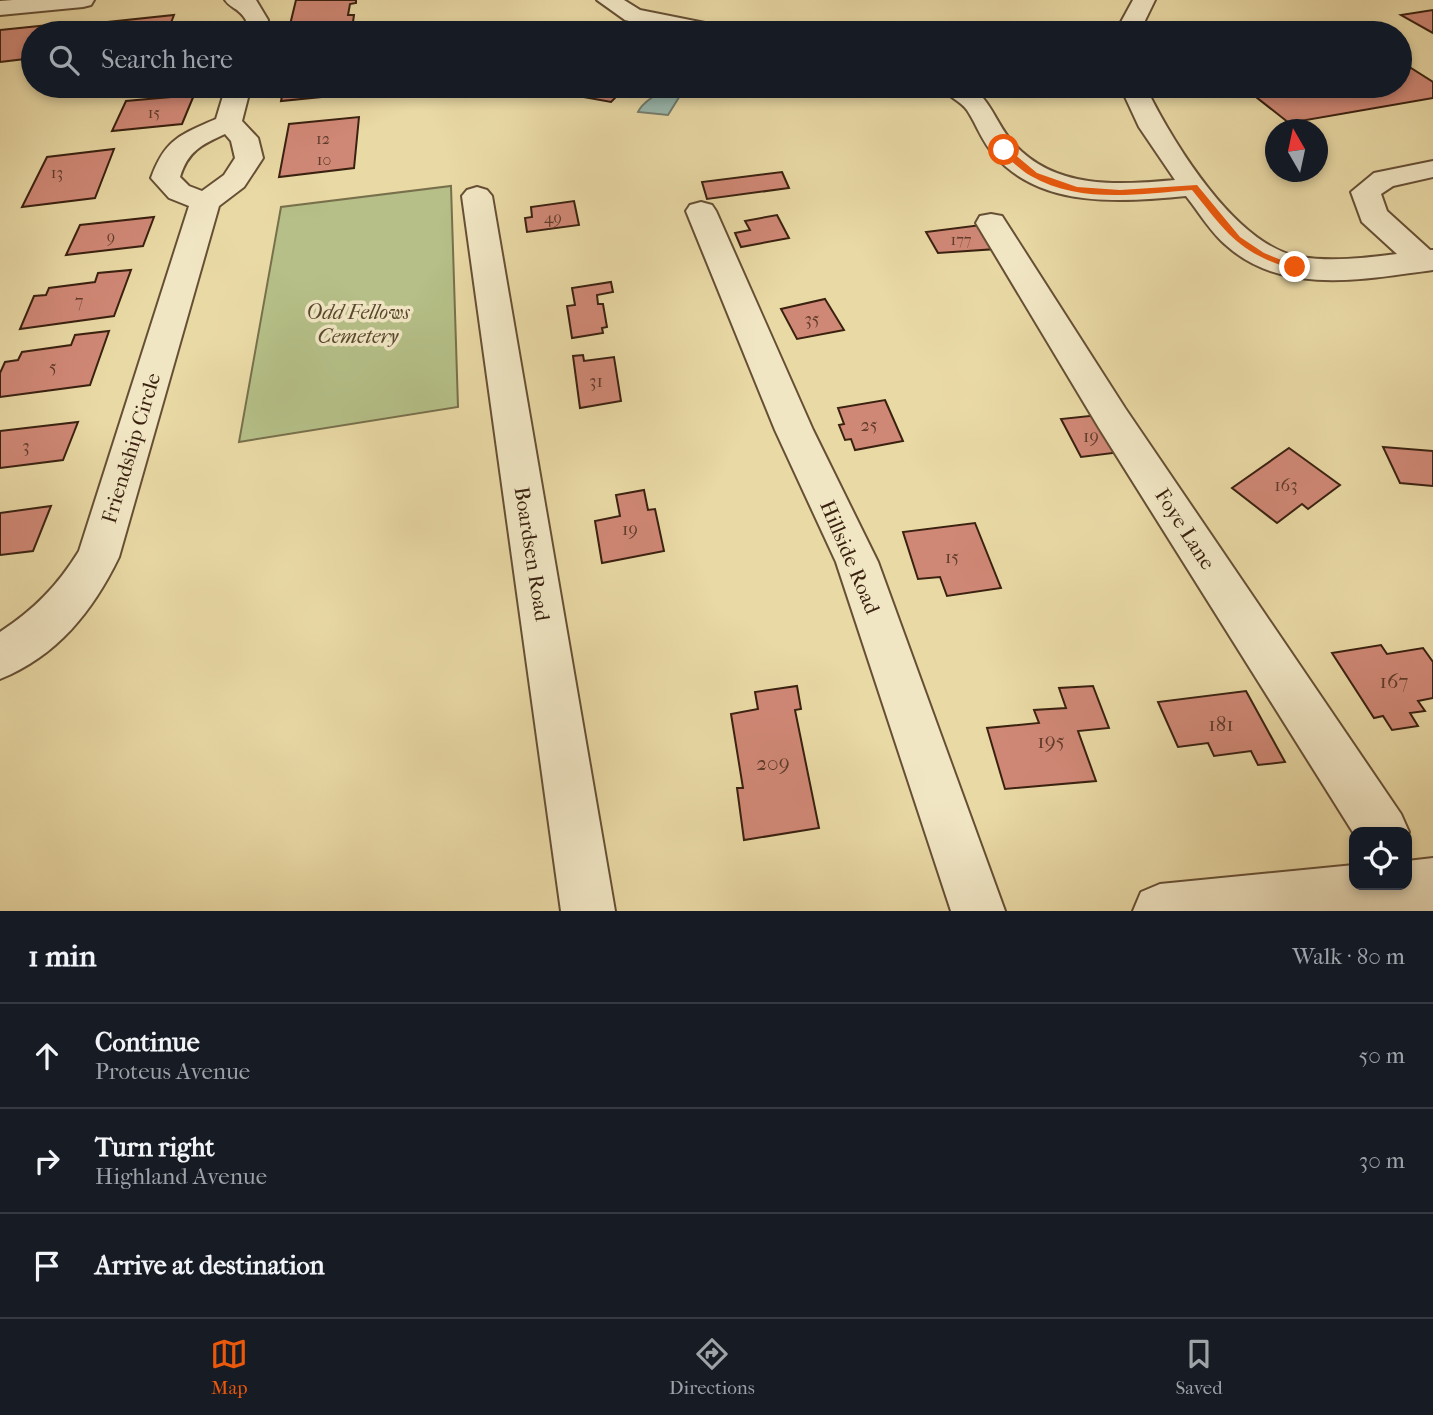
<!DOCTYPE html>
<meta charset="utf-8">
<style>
:root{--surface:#171b24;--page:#20242c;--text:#f1f3f6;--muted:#9ea1a6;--line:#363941;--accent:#ea580c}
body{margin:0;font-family:"IM FELL French Canon",serif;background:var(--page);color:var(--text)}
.controls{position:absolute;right:21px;bottom:21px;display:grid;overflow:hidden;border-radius:14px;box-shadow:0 4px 10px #0003}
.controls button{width:63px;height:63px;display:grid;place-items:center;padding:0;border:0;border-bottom:2px solid var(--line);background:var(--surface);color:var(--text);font:35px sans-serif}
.compass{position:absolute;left:1265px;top:119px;width:63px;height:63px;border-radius:50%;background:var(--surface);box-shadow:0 4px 10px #0003;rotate:351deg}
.stop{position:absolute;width:21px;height:21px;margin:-16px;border:5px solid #ea580c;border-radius:50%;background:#fff}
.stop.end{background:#ea580c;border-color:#fff;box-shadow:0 2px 7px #0008}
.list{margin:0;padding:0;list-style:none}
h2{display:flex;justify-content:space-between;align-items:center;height:91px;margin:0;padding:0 28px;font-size:30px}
h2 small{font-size:23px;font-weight:400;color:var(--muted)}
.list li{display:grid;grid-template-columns:46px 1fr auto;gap:21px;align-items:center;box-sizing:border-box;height:105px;padding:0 28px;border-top:2px solid var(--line)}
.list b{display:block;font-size:26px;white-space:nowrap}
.list p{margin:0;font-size:23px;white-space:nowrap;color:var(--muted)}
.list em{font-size:23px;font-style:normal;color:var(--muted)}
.icon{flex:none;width:38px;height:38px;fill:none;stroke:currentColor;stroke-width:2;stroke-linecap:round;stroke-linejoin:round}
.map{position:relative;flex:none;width:1433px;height:911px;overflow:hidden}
.search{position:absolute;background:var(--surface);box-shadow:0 4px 10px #0003;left:21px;right:21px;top:21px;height:77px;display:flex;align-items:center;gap:18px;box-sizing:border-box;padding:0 24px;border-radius:38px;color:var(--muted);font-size:26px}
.sheet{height:406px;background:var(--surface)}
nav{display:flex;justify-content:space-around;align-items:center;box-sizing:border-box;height:98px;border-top:2px solid var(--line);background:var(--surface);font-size:19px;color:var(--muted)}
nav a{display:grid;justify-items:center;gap:4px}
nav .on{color:var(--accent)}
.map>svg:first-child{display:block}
.green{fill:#b5bf87;stroke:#78704c;stroke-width:2}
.water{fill:#99b9af;stroke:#737c6f;stroke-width:2}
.building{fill:#d08876;stroke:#3a2110;stroke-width:2}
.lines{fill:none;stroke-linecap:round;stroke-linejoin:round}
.minor-casing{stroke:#664f35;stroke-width:4}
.minor{fill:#f1e6c4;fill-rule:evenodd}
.route{fill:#ea580c}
.labels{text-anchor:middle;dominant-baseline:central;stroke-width:7;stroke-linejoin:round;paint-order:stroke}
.far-number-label{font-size:16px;fill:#603b2a}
.number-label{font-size:18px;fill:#603b2a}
.park-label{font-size:21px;font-style:italic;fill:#59482e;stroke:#f1e6c4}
.street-label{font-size:21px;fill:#3a2110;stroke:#f1e6c4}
.near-number-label{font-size:21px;fill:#603b2a}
</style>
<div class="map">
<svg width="1433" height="911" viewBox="0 0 1433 911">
<rect width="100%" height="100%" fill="#e9d9a5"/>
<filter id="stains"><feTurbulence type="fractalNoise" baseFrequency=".00286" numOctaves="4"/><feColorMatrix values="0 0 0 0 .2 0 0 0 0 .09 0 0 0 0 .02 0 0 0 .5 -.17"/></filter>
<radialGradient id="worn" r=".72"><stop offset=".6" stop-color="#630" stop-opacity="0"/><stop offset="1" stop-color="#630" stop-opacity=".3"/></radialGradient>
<path class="green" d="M 451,186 L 458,407 L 239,442 L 281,207 Z"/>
<path class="water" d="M 664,86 L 686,86 L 668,115 L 638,112 C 643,100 657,97 664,86 Z"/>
<g class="building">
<path d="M 296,0 L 356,0 L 356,3 L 350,4 L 348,15 L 354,15 L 352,29 L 288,33 Z"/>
<path d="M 1433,10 L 1433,33 L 1401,15 Z"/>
<path d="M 174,15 L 167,33 L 93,33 L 98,23 Z"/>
<path d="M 59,24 L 54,33 L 33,33 L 33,58 L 0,62 L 0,30 Z"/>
<path d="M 1400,61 L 1433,82 L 1433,98 L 1289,123 L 1242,86 L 1400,86 Z"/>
<path d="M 284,86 L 352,86 L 351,94 L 281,101 Z"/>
<path d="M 550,86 L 627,86 L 611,102 L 562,93 L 564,91 L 549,87 Z"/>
<path d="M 194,95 L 182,124 L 112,131 L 126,101 Z"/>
<path d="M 359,117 L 354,168 L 279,177 L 289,124 Z"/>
<path d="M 114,149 L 95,198 L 22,207 L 47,157 Z"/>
<path d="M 782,172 L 789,188 L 707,199 L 702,182 Z"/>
<path d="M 574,201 L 579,225 L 527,232 L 525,218 L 532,217 L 531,207 Z"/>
<path d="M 777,215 L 789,238 L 741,247 L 735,233 L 750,230 L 745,221 Z"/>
<path d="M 154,217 L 143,246 L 66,255 L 80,225 Z"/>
<path d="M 981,225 L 996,249 L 938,253 L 926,232 Z"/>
<path d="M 131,270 L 114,316 L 20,329 L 34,296 L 46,295 L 49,288 L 95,282 L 98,273 Z"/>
<path d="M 611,282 L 613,292 L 597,295 L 598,304 L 603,304 L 607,327 L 602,328 L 603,333 L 572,338 L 567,306 L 575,305 L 572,288 Z"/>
<path d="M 825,299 L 844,330 L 797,339 L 781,309 Z"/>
<path d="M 109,331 L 90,385 L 0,397 L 0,373 L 5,362 L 18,360 L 22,352 L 71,345 L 75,335 Z"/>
<path d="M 583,355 L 584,361 L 614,357 L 621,401 L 580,408 L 573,356 Z"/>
<path d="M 885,400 L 903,441 L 855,450 L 851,439 L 845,440 L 839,425 L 844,424 L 838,408 Z"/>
<path d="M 1099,415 L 1121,452 L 1081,457 L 1061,419 Z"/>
<path d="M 78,422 L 63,460 L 0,468 L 0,431 Z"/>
<path d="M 1383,447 L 1433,451 L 1433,486 L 1400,483 Z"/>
<path d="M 1289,448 L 1340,485 L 1308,509 L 1302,504 L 1277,523 L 1232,488 Z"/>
<path d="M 644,490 L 648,510 L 655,509 L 664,551 L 602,563 L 595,521 L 620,516 L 616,495 Z"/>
<path d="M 51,506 L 33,551 L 0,555 L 0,513 Z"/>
<path d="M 975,523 L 1001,588 L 947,596 L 940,577 L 918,579 L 903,532 Z"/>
<path d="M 1381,645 L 1387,654 L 1423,648 L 1433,662 L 1433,698 L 1418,701 L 1425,711 L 1410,713 L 1418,726 L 1392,730 L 1383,716 L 1374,718 L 1332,653 Z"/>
<path d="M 797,686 L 801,709 L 795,710 L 819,828 L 744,840 L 737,788 L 743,788 L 731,714 L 758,709 L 755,692 Z"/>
<path d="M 1093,686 L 1109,728 L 1078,731 L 1096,781 L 1005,789 L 987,728 L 1039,723 L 1034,710 L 1066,708 L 1059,688 Z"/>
<path d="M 1246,691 L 1285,762 L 1258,765 L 1251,751 L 1214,756 L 1208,743 L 1178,747 L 1158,702 Z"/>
</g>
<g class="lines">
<g class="minor-casing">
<g id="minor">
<path d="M 13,0 L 94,0 L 91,5 L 83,7 L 0,15 L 0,1 Z"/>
<path d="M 225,0 L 256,0 L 268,20 L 266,33 L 242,33 L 246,20 C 238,7 231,9 225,0 Z"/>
<path d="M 597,0 L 624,0 L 640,10 L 730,28 L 734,33 L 689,33 L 633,22 L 625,20 Z"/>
<path d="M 1133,0 L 1155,0 L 1139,33 L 1115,33 Z"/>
<path d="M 226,86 L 251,86 L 242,121 L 258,138 L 263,158 L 244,187 L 219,206 L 119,557 C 93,611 57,656 0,679 L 0,632 C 34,610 58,585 79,551 L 189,206 L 169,198 L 151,178 C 165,139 180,135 216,119 ZM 225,134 L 231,141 L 235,158 L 224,175 L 202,191 L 189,186 L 180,177 C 188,151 201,145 225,134 Z"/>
<path d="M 940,86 L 972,87 C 992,103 997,125 1013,143 C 1055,190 1118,185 1175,180 L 1139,127 L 1120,86 L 1145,86 C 1172,141 1235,246 1300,257 C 1333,262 1364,258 1397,254 L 1362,222 L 1351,192 L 1374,173 L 1433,161 L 1433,177 L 1393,186 L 1381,194 L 1387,211 L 1430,250 L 1433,250 L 1433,270 C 1366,279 1283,296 1227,246 C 1211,233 1199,212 1186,196 C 1122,202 1042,209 995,156 C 982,142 977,125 967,110 C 960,100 946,96 940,86 Z"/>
<path d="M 477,187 L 487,190 L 492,196 L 615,911 L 561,911 L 462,196 L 467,190 Z"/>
<path d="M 701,202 L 712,205 L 716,211 L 813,430 L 878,562 L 1005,911 L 951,911 L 836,562 L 775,430 L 686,211 L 690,205 Z"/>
<path d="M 991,214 L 1002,216 L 1125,408 L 1401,814 L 1409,832 L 1407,837 L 1407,832 L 1354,834 L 1099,428 L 976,223 L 980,216 Z"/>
<path d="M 1433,858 L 1433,911 L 1133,911 L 1141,892 L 1160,884 L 1354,865 L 1354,885 L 1407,885 L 1407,861 Z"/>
</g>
</g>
<use href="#minor" class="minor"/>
</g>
<path class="route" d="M 1001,148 L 1007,148 L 1037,173 L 1077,187 L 1120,190 L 1197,185 L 1240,237 L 1264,253 L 1299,267 L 1295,270 C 1237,252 1228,234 1192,190 C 1139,194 1079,204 1031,176 C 1020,170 1010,159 1001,152 Z"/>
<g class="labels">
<g class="far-number-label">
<text x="154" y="112">15</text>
<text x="323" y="138">12</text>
<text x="324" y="159">10</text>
<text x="57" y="172">13</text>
<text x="553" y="217">49</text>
<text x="111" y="236">9</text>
<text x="961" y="239">177</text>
</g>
<g class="number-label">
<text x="79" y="301">7</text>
<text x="812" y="319">35</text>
<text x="53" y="367">5</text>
<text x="596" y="381">31</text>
<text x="869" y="425">25</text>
<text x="1091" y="436">19</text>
<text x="26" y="446">3</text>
<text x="1286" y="485">163</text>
<text x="630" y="529">19</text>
<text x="952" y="557">15</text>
</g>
<g class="park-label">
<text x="358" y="312">Odd Fellows<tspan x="358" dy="24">Cemetery</tspan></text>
</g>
<g class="street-label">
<text transform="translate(131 448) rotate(-73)">Friendship Circle</text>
<text transform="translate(1185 529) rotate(57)">Foye Lane</text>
<text transform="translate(532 554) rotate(81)">Boardsen Road</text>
<text transform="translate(850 557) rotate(67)">Hillside Road</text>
</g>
<g class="near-number-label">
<text x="1394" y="681">167</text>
<text x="1221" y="724">181</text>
<text x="1051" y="741">195</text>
<text x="773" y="763">209</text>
</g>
</g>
<rect width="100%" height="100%" filter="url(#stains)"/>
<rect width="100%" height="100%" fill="url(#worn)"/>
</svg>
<div class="controls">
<button><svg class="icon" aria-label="locate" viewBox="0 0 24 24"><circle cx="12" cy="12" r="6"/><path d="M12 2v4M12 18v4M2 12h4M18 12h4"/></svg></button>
</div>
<svg class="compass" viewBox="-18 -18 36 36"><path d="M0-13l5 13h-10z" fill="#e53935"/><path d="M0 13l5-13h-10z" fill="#9ea1a6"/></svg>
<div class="stop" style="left:1004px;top:150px"></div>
<div class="stop end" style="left:1295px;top:267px"></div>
<div class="search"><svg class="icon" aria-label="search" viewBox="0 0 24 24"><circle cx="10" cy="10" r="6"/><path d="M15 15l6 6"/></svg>Search here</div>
</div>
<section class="sheet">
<h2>1 min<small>Walk · 80 m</small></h2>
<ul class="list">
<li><svg class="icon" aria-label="ahead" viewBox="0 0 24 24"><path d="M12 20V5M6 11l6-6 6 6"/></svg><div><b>Continue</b><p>Proteus Avenue</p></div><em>50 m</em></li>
<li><svg class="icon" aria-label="right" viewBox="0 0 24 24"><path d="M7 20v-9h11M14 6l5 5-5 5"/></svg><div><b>Turn right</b><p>Highland Avenue</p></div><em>30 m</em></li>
<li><svg class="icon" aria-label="arrive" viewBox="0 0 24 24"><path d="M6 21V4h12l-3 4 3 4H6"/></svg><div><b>Arrive at destination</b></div></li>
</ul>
</section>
<nav>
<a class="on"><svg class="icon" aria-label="map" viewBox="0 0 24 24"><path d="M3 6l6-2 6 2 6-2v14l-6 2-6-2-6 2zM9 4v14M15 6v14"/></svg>Map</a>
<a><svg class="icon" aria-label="directions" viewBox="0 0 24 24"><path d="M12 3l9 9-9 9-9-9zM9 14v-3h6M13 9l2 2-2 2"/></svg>Directions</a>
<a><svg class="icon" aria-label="saved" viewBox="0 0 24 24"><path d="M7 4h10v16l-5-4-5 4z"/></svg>Saved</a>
</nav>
